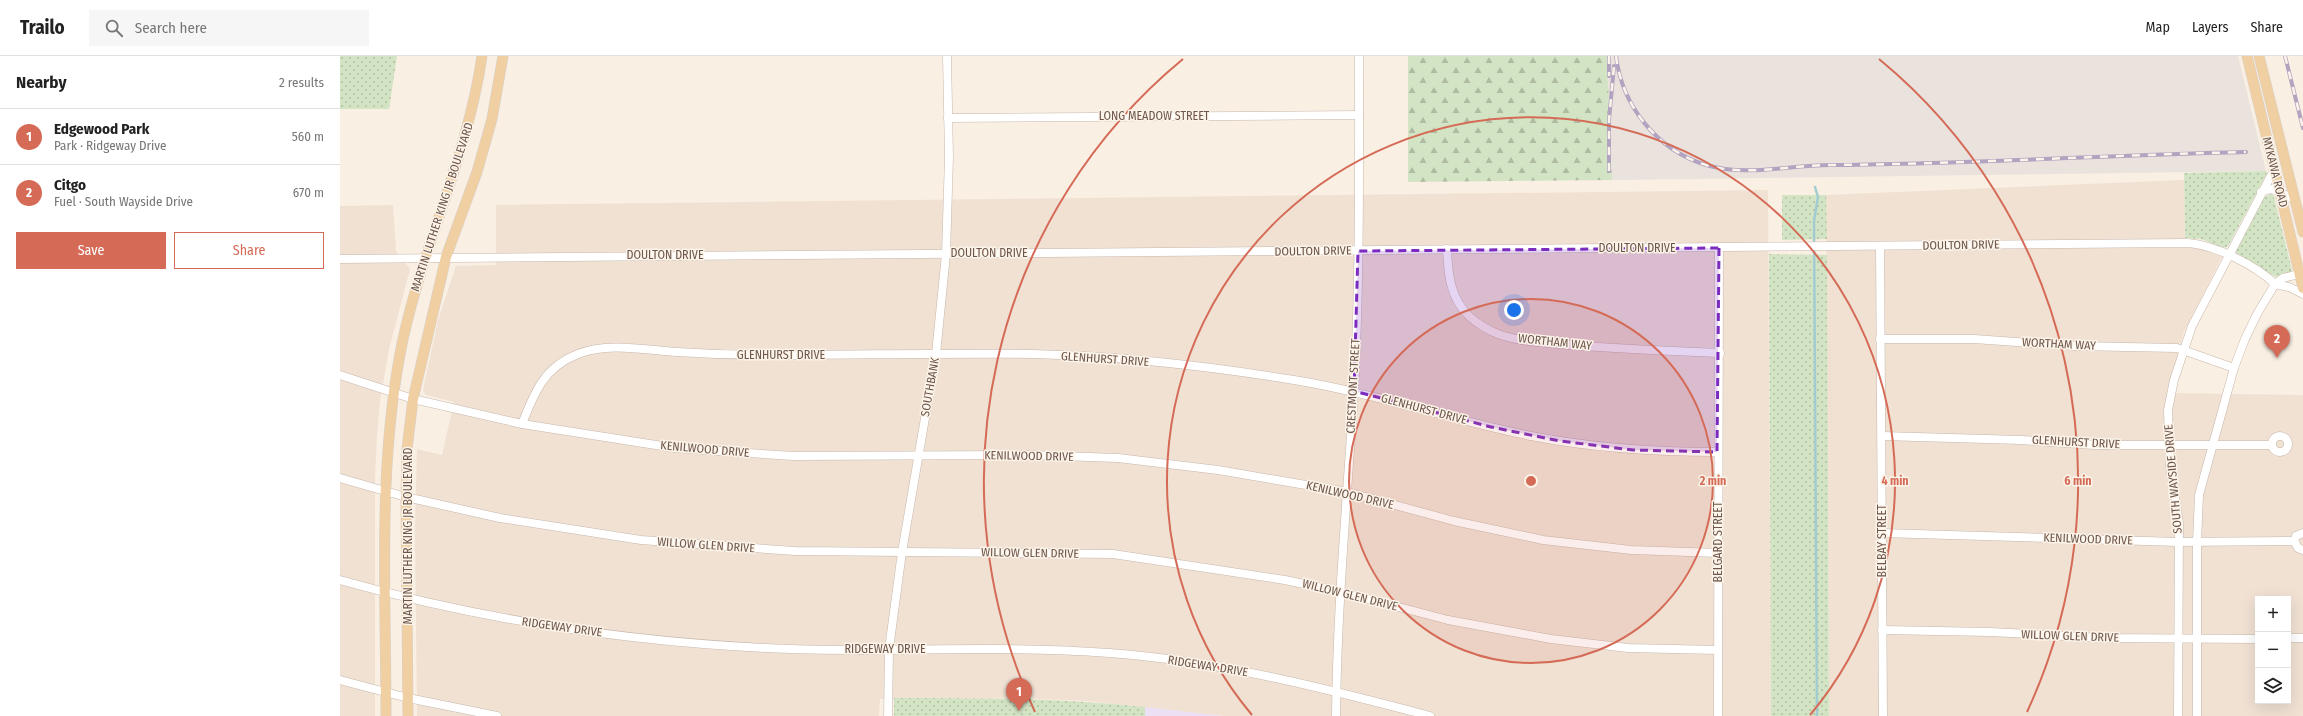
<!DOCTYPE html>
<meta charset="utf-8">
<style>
:root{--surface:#fff;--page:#f6f6f6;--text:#222;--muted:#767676;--line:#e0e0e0;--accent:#d56b57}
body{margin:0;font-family:"Fira Sans Condensed",sans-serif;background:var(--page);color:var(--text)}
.controls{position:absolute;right:12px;bottom:12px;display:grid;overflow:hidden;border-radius:0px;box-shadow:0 4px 16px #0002}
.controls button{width:36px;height:36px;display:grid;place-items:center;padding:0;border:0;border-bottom:1px solid var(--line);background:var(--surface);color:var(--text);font:20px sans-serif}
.you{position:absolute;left:1174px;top:254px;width:14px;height:14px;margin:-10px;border:3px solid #fff;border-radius:50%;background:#1a73e8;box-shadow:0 0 0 6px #1a73e833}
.badge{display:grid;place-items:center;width:26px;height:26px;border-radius:50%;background:var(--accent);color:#fff;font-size:13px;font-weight:700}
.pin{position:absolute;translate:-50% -33px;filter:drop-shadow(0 1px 2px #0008)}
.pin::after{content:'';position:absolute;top:21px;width:14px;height:12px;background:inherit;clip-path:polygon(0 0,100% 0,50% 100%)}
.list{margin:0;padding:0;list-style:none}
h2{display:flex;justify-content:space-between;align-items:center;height:52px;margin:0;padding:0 16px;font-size:17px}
h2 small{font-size:13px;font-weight:400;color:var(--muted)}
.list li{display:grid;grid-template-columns:26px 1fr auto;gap:12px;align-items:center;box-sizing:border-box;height:56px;padding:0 16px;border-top:1px solid var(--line)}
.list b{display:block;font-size:15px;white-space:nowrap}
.list p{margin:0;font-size:13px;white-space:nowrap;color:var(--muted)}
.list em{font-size:13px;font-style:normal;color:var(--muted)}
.actions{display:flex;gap:8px;padding:12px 16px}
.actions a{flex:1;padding:9px 0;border:1px solid var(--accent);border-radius:0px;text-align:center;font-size:14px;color:var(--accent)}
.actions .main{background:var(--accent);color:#fff}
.icon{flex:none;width:22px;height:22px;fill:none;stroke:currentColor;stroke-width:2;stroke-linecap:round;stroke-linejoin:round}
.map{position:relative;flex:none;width:1963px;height:660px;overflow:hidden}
header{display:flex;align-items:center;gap:24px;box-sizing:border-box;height:56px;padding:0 20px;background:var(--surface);border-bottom:1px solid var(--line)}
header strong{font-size:19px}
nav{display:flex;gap:22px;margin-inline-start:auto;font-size:14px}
.search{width:280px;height:36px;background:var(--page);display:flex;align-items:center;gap:10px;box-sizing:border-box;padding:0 14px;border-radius:0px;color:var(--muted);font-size:15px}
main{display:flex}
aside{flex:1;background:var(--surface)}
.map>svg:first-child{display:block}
.residential{fill:#f0e1d3;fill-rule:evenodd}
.industrial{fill:#e9e2dd}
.education{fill:#ece0f5}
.grass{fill:url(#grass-dots)}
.forest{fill:url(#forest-firs)}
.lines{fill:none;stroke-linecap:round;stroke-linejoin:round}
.stream{stroke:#a2ccd0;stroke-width:2.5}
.minor-casing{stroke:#c8b7ab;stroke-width:9}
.major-casing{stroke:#d6d0cd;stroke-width:11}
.minor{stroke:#fff;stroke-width:8}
.major{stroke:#f0cfa3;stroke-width:10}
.rail-casing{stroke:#b2a4c0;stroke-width:4}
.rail{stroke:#fcf4e9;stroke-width:2.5;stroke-dasharray:8;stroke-linecap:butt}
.marked{fill:#7b2cbf;fill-opacity:0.2;stroke:#7b2cbf;stroke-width:3;stroke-dasharray:8 5;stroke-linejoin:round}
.ring{fill:none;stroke:#d56b57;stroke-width:2}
.labels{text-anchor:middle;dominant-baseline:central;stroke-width:3;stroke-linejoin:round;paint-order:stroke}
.street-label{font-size:12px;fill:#6e564c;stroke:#fcf4e9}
.centre{fill:#d56b57;stroke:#fcf4e9;stroke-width:2}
.ring-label{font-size:12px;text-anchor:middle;font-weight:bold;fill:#d56b57;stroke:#fcf4e9;stroke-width:3;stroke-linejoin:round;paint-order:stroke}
</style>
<header>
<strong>Trailo</strong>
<div class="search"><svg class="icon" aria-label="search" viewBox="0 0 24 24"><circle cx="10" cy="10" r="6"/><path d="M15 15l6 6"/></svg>Search here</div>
<nav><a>Map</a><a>Layers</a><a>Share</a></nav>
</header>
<main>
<aside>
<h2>Nearby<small>2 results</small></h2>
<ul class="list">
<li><span class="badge">1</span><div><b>Edgewood Park</b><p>Park · Ridgeway Drive</p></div><em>560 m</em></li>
<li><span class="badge">2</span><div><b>Citgo</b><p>Fuel · South Wayside Drive</p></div><em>670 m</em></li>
</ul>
<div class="actions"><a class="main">Save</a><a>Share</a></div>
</aside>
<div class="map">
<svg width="1963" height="660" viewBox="0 0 1963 660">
<defs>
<pattern id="grass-dots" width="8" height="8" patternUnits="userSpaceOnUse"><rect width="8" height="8" fill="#d3e4c4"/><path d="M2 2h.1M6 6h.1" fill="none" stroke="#afbca1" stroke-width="1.8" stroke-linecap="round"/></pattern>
<pattern id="forest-firs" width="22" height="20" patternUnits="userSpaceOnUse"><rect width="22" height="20" fill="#d3e4c4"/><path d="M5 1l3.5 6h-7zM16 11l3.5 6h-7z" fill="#afbca1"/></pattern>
</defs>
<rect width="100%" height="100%" fill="#f9efe3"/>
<g class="residential">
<path d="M 1844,124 L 1845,191 L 1861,193 L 1882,201 L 1844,276 L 1827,337 L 1963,339 L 1963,660 L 1489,660 L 1486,139 ZM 1918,543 L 1948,543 L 1948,645 L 1918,645 Z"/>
<path d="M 1428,134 L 1431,660 L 883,660 L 747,645 L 676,642 L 540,643 L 539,660 L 77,660 L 75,472 L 77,393 L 102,399 L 114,346 L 86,339 L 83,334 L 98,264 L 116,210 L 156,209 L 156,149 Z"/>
<path d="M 53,149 L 56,195 L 70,213 L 49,293 L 40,345 L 37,379 L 35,422 L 35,660 L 0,660 L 0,150 Z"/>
</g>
<path class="industrial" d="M 1267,0 L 1898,0 L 1926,115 L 1272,124 Z"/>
<path class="education" d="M 805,651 L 883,660 L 805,660 Z"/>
<g class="grass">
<path d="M 0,0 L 57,0 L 49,53 L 0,53 Z"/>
<path d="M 1926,115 L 1927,117 L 1888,190 L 1884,192 L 1861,183 L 1845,182 L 1844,117 Z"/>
<path d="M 1933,137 L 1952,214 L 1950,217 L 1936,221 L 1898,200 L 1896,196 L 1923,142 Z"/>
<path d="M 1442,139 L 1486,139 L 1487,183 L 1442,184 Z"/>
<path d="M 1429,198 L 1487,199 L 1489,660 L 1431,660 Z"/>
<path d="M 554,642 C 638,642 721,642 805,651 L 805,660 L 554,660 Z"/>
</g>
<path class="forest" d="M 1068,0 L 1267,0 L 1272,124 L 1068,126 Z"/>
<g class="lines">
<path class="stream" d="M 1475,131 L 1478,141 L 1474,165 L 1477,660"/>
<g class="minor-casing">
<g id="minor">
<path d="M 608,62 L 1019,59"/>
<path d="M 1921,136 L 1932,133 L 1954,143"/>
<path d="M 1540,190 L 1543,660"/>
<path d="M 1107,193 C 1108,218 1110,243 1130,261 C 1138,268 1148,274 1158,278 C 1180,286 1207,287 1231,289 C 1280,293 1330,295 1380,297"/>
<path d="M 0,203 L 1848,187 C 1875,189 1915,209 1935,228"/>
<path d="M 1935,228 L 1949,231 L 1963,238"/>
<path d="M 1540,283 L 1634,283 L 1735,290 L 1837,292 L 1894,312"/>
<path d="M 0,319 L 73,343 L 182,368 L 335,392 L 453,400 L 690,399 L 778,402 L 878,414 L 1007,436 L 1114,465 L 1203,484 L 1291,494 L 1378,497"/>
<path d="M 182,368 C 194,337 204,311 238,298 C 268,286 305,294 337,296 C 366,298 395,299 424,299 C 514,299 603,297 693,298 C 780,300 868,310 954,324 C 1034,337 1111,364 1191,380 C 1253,392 1315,396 1377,396"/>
<circle cx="1940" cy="388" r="8"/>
<path d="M 1542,380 L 1681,384 L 1755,389 L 1931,389"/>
<path d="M 0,422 L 66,441 L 160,462 L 301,484 L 455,495 L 773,498 L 945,524 L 1002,536 L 1108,564 L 1211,583 L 1288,592 L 1378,594"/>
<path d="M 1542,477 L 1838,486 L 1954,485"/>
<path d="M 1963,477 L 1956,480 L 1954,485 L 1958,492 L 1963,494"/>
<path d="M 0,524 C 139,563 282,585 426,592 C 540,598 655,588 769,597 C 879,605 984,632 1090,660"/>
<path d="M 1542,574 L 1651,576 L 1761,582 L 1918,583"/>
<path d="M 1948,582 L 1963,582"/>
<path d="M 0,624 L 68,642 L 157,660"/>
<path d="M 548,660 L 549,593 L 562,496 L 596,298 L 606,198 L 609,101 L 607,0"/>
<path d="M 996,660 C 997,552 1007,443 1014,335 C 1020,224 1019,112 1019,0"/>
<path d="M 1378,660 L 1379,192"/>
<path d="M 1838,660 L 1839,467 L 1830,410 L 1828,354 L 1834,324 L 1852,270 L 1934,114"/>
<path d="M 1857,660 L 1857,486 L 1859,439 L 1894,312 L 1905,283 L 1917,258 L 1935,228 L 1943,222 L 1959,218 L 1963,213"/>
</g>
</g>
<g class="major-casing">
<g id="major">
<path d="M 1907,0 L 1963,232"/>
<path d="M 1919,0 L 1963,176"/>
<path d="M 46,660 C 46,534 37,407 63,283 C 84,187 128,98 142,0"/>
<path d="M 68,660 L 66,441 L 67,393 L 73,343 L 106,201 L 137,116 L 152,63 L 163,0"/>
</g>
</g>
<use href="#minor" class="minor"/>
<use href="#major" class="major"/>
<g class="rail-casing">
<g id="rail">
<path d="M 1269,0 L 1269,20"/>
<path d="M 1276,0 C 1282,50 1317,94 1366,109 C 1407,121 1448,109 1490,109 C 1629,108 1767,99 1906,96"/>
<path d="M 1945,0 L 1963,72"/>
<path d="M 1269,115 L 1269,64 L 1274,10"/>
</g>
</g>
<use href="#rail" class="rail"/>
</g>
<path class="marked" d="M 1379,192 L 1377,396 L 1293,394 L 1220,385 L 1151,371 L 1014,335 L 1018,195 Z"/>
<circle cx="1191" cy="425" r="182" fill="#d56b57" fill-opacity=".12"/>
<g class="ring">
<circle cx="1191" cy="425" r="182"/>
<path d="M912 659A364 364 0 1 1 1470 659"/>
<path d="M695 656A547 547 0 0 1 843 3M1539 3A547 547 0 0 1 1687 656"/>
</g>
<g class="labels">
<g class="street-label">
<text x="814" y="60">LONG MEADOW STREET</text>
<text transform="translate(1935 116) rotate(76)">MYKAWA ROAD</text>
<text transform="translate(102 151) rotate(-72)">MARTIN LUTHER KING JR BOULEVARD</text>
<text transform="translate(1621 189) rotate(-1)">DOULTON DRIVE</text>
<text x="1297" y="192">DOULTON DRIVE</text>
<text transform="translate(973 195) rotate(-1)">DOULTON DRIVE</text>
<text x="649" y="197">DOULTON DRIVE</text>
<text x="325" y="199">DOULTON DRIVE</text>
<text transform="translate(1215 286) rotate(6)">WORTHAM WAY</text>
<text transform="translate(1719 288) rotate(3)">WORTHAM WAY</text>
<text x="441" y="299">GLENHURST DRIVE</text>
<text transform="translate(765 303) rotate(4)">GLENHURST DRIVE</text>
<text transform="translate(1013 330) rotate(-87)">CRESTMONT STREET</text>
<text transform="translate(590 331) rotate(-80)">SOUTHBANK</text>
<text transform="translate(1084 353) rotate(15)">GLENHURST DRIVE</text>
<text transform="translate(1736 386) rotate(3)">GLENHURST DRIVE</text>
<text transform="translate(365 393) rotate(5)">KENILWOOD DRIVE</text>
<text transform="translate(689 400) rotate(1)">KENILWOOD DRIVE</text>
<text transform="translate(1833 423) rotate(-95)">SOUTH WAYSIDE DRIVE</text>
<text transform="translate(1010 439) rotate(13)">KENILWOOD DRIVE</text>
<text transform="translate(68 480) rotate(-90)">MARTIN LUTHER KING JR BOULEVARD</text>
<text transform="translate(1748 483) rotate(2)">KENILWOOD DRIVE</text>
<text transform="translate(1542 485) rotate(-90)">BELBAY STREET</text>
<text transform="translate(1378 486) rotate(-90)">BELGARD STREET</text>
<text transform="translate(366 489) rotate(4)">WILLOW GLEN DRIVE</text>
<text transform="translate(690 497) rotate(1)">WILLOW GLEN DRIVE</text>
<text transform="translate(1010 539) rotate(14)">WILLOW GLEN DRIVE</text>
<text transform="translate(222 571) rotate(8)">RIDGEWAY DRIVE</text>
<text transform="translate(1730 580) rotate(2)">WILLOW GLEN DRIVE</text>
<text x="545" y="593">RIDGEWAY DRIVE</text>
<text transform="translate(868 610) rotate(9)">RIDGEWAY DRIVE</text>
</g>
</g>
<circle cx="1191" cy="425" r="6" class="centre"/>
<g class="ring-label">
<text x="1373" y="429">2 min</text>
<text x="1555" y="429">4 min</text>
<text x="1738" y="429">6 min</text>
</g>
</svg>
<div class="controls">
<button>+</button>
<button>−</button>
<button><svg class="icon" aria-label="layers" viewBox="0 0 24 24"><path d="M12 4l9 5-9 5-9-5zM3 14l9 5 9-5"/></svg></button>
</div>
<div class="you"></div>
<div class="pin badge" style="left:679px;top:655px">1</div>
<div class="pin badge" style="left:1937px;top:302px">2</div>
</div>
</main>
